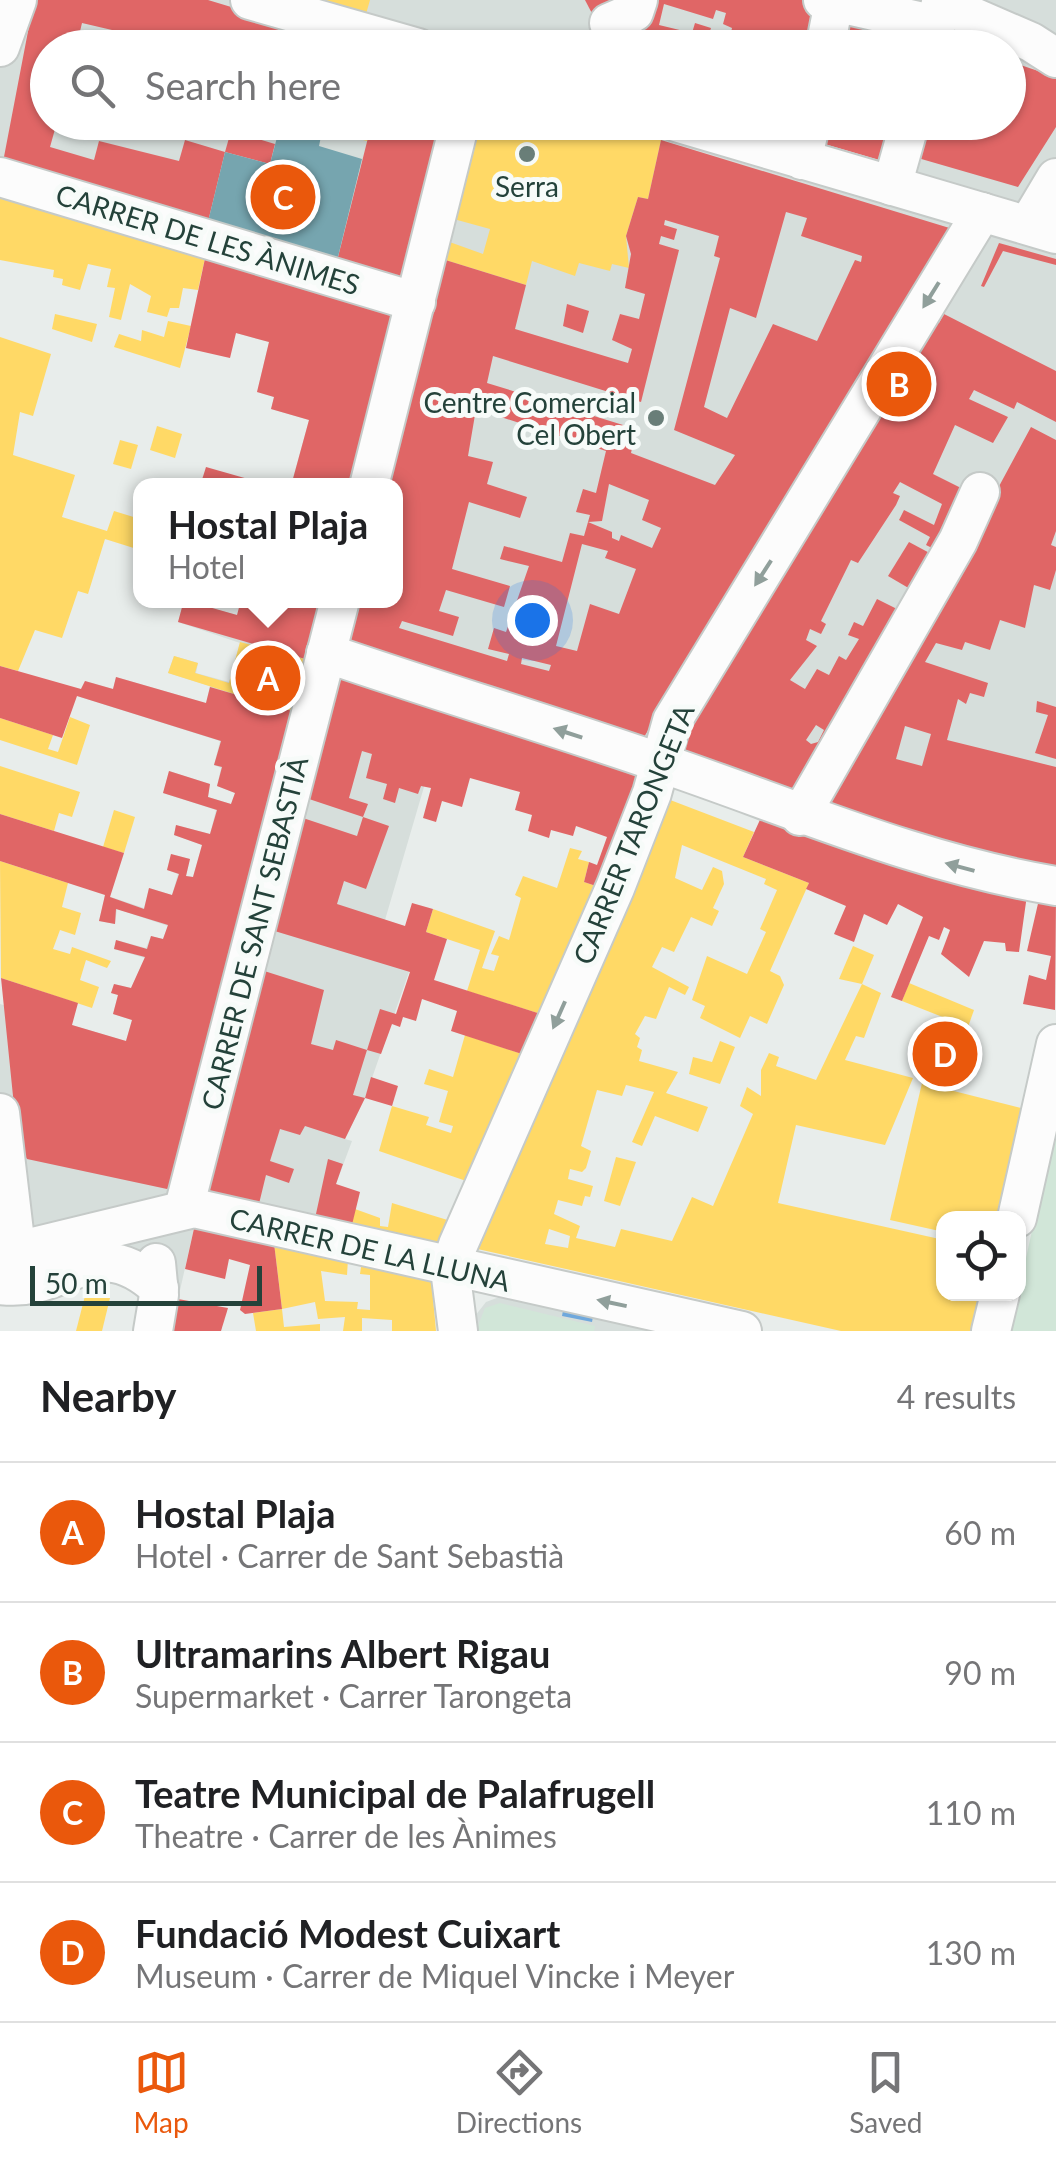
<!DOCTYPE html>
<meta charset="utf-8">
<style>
:root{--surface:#fff;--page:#f6f6f6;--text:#202124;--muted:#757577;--line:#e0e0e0;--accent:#ea580c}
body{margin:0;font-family:Lato,sans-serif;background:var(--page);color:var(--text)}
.controls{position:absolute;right:30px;bottom:30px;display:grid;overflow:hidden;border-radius:20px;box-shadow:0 2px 8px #0004}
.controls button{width:90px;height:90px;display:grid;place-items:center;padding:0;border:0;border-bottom:2px solid var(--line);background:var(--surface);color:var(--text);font:50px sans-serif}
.scale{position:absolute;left:30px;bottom:25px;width:232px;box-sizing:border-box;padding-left:10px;border:5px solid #24423a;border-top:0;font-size:28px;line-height:35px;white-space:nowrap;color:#24423a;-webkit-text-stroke:8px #f7fbf9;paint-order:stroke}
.you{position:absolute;left:532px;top:620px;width:35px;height:35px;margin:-25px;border:8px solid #fff;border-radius:50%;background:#1a73e8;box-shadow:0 0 0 15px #1a73e833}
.badge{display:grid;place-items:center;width:65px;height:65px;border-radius:50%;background:var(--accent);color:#fff;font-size:32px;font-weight:700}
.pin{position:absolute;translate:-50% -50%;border:5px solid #fff;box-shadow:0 2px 10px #0006}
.popup{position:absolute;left:133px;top:478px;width:270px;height:130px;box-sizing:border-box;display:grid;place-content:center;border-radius:20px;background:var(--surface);filter:drop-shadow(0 2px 8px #0005);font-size:32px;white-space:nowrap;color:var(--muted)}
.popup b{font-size:38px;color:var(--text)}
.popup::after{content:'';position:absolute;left:50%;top:100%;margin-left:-20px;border:20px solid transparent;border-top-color:var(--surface)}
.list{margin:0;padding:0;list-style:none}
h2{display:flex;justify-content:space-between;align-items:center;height:130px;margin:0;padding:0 40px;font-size:42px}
h2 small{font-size:32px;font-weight:400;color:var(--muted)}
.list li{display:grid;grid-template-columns:65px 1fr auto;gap:30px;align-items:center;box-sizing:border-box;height:140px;padding:0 40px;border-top:2px solid var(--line)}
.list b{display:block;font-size:38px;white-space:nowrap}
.list p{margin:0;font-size:32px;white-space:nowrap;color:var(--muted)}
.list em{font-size:32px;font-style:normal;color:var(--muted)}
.icon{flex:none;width:55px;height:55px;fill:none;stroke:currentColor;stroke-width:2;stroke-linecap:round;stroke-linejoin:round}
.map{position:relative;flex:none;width:1056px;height:1331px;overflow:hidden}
.search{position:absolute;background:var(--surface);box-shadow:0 2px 8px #0004;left:30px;right:30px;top:30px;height:110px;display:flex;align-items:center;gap:25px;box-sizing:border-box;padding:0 35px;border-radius:55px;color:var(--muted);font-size:38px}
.sheet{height:690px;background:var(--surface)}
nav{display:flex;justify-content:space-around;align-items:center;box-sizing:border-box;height:140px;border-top:2px solid var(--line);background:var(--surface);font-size:28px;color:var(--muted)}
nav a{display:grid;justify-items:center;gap:5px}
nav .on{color:var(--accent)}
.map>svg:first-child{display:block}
.built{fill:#d6dedb;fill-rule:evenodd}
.green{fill:#d1e6d8}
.homes{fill:#ffd966;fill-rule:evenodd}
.shops{fill:#e06666;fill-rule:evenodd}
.schools{fill:#6fa8dc}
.public{fill:#76a5af}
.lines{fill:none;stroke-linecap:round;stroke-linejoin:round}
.minor-casing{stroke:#c5cac8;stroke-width:42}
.minor{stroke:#fcfcfc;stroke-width:38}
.oneway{fill:#909f9b}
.poi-dot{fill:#697e78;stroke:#f7fbf9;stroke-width:4}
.labels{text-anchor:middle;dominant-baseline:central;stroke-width:10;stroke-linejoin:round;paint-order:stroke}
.poi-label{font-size:28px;fill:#24423a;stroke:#f7fbf9}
.street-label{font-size:28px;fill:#24423a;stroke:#f7fbf9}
</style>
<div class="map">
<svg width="1056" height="1331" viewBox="0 0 1056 1331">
<rect width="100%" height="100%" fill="#e8edeb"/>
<g class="built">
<path d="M 0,0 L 1056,0 L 1056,897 L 448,705 L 385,920 L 423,932 L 365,1098 L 345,1139 L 352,1141 L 336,1184 L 325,1181 L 312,1234 L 195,1224 L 178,1299 L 159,1295 L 125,1270 L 0,1301 L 0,1004 L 126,1041 L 132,1020 L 113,1014 L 118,995 L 111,993 L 114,984 L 131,988 L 145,958 L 114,949 L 116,940 L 146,948 L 151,936 L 163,939 L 168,926 L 117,909 L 115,924 L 99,921 L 105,895 L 144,908 L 149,888 L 172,895 L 178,874 L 167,870 L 171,854 L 190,859 L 186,876 L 193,877 L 202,845 L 174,835 L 176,825 L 210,834 L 216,810 L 163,793 L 169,771 L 210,784 L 208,797 L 231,804 L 235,793 L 217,786 L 221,768 L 214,765 L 220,741 L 77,696 L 81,689 L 85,681 L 113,689 L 116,677 L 206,703 L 210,686 L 168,673 L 174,656 L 198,663 L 196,673 L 229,682 L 240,643 L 178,622 L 184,601 L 237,615 L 396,600 L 396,486 L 291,485 L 309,420 L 271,409 L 274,397 L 257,392 L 269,342 L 236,333 L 251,263 L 0,167 ZM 48,48 L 1008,48 L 1008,122 L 48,122 Z"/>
<path d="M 510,1293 L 677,1331 L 471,1331 L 475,1316 L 486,1302 Z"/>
</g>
<g class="green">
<path d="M 1056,1122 L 1056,1331 L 1010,1331 L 1055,1126 Z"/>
<path d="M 500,1303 L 595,1326 L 594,1331 L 476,1331 L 485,1308 Z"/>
</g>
<g class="homes">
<path d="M 287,0 L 370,0 L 366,14 Z"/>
<path d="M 324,122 L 372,122 L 367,141 L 323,130 Z"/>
<path d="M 473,122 L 602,122 L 661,140 L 648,199 L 638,197 L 626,236 L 629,268 L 612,264 L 610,271 L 579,263 L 575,276 L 532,261 L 526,285 L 439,258 L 444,240 L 483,254 L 490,229 L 450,218 Z"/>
<path d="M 0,186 L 207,249 L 198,290 L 183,288 L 179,308 L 170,308 L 167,317 L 147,312 L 151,296 L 130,284 L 121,320 L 109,317 L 115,288 L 107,287 L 111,269 L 88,264 L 80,290 L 62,285 L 63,279 L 53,277 L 54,270 L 0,260 Z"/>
<path d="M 55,314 L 97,324 L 92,342 L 52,329 Z"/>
<path d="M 168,321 L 191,326 L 180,368 L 114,347 L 119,334 L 141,341 L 142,330 L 164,337 Z"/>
<path d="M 0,337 L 51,354 L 33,416 L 20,412 L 13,455 L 75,475 L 62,517 L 107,531 L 114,511 L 140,519 L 140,550 L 105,539 L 88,594 L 78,591 L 62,638 L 35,630 L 18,671 L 0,666 Z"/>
<path d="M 157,426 L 182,434 L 175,458 L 150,450 Z"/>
<path d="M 120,440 L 138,445 L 131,469 L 113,464 Z"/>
<path d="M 240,642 L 312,661 L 299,713 L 272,705 L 277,685 L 259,679 L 253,700 L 168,673 L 174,656 L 198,663 L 195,673 L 229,683 Z"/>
<path d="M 70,717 L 90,725 L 77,765 L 0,740 L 0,718 L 53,735 L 48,749 L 58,752 Z"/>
<path d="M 0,766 L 80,792 L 72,817 L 59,813 L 54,831 L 0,814 Z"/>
<path d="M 665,798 L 754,832 L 743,857 L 809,883 L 770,971 L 780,976 L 784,985 L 767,1024 L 750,1016 L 740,1038 L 700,1018 L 705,1006 L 692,1000 L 707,956 L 747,974 L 766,932 L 760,929 L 777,890 L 764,884 L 766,879 L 682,845 L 675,878 L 702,890 L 713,867 L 722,871 L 724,884 L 713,908 L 719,911 L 712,926 L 691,917 L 674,952 L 662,947 L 652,967 L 689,987 L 685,995 L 669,987 L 656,1019 L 645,1016 L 635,1034 L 640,1038 L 637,1047 L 642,1050 L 639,1061 L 678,1072 L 666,1093 L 708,1107 L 698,1132 L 655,1116 L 642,1146 L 632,1142 L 654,1092 L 626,1085 L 622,1096 L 597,1090 L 581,1146 L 591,1151 L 586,1168 L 582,1172 L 570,1169 L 568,1179 L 593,1186 L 590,1197 L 585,1196 L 582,1206 L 558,1200 L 554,1214 L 580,1226 L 576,1238 L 615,1247 L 621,1229 L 672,1241 L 692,1197 L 713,1206 L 753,1114 L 740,1106 L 747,1087 L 761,1096 L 761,1070 L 769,1053 L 779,1057 L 776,1066 L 816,1080 L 862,984 L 881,993 L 864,1038 L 856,1036 L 845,1060 L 913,1078 L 885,1145 L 796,1125 L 778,1203 L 944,1240 L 944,1294 L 989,1294 L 981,1331 L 841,1331 L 473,1248 ZM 549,1229 L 570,1236 L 568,1248 L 545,1244 Z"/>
<path d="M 114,810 L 135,817 L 124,853 L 103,847 Z"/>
<path d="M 570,848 L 582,851 L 578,859 L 589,862 L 584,882 L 602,888 L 547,1016 L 467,991 L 480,950 L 426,932 L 433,909 L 495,931 L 482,968 L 494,971 L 499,956 L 491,954 L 499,936 L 509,940 L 521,898 L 515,895 L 523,876 L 557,888 Z"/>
<path d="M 0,861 L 68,883 L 62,907 L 81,913 L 75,935 L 60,930 L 53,949 L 70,954 L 72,947 L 111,961 L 107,968 L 86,960 L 80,980 L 99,987 L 92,1008 L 1,978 Z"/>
<path d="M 853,946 L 874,955 L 862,984 L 839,979 Z"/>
<path d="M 909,983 L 974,1010 L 968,1027 L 902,1001 Z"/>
<path d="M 465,1035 L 528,1056 L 472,1183 L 379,1151 L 392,1106 L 429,1117 L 426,1125 L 451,1133 L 453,1126 L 439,1122 L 448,1091 L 424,1084 L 429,1069 L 453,1077 Z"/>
<path d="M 720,1041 L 735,1047 L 720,1084 L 689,1074 L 693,1057 L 712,1062 Z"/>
<path d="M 922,1083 L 1029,1110 L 1006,1218 L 944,1218 L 944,1232 L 890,1220 Z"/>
<path d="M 616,1157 L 636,1162 L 620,1206 L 604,1201 Z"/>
<path d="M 392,1203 L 454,1222 L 440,1254 L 350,1233 L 355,1209 L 380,1218 L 380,1226 L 388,1227 Z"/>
<path d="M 274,1243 L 348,1259 L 347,1275 L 321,1271 L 325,1301 L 358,1302 L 357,1309 L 370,1310 L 370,1275 L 360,1274 L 362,1260 L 431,1276 L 436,1331 L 392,1331 L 392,1320 L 362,1318 L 362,1331 L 343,1331 L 345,1317 L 318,1319 L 315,1302 L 282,1309 L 284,1327 L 320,1324 L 320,1331 L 256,1331 L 253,1313 L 282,1309 Z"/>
<path d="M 86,1292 L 110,1298 L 102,1331 L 76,1331 Z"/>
</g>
<g class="shops">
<path d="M 34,0 L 208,0 L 304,29 L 300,48 L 107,48 L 112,30 L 82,23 L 76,48 L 48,48 L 48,122 L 57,122 L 50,147 L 94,160 L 99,141 L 179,161 L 185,140 L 225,152 L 206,230 L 3,162 Z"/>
<path d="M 585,0 L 629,0 L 597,23 Z"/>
<path d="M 648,0 L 804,0 L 818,5 L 812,48 L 610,48 L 603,34 ZM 664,4 L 713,19 L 716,10 L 726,13 L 723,24 L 732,28 L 729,42 L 708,37 L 711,28 L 695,23 L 692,33 L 659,25 Z"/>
<path d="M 848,14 L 923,37 L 921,48 L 838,48 Z"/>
<path d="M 1009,61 L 1056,77 L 1056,127 L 1018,187 L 911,156 L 922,122 L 1009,122 Z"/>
<path d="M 228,122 L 281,122 L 277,138 Z"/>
<path d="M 372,122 L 448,122 L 407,290 L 335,269 Z"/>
<path d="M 753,122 L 809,122 L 804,138 Z"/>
<path d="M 816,122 L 901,122 L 890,163 L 811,140 Z"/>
<path d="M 231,131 L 275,144 L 270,164 L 225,152 Z"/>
<path d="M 661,140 L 956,230 L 745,589 L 729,589 L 643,739 L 340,647 L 352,600 L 396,600 L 396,486 L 382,486 L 439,258 L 526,285 L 515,329 L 628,363 L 632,349 L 612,340 L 620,314 L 639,319 L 645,294 L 625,288 L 631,254 L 626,236 L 638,197 L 648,199 ZM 786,212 L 807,218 L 801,236 L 862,256 L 861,262 L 855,260 L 817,341 L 773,324 L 727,418 L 704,407 L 730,308 L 756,318 ZM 665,220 L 719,236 L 714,256 L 720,258 L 674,430 L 735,455 L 715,485 L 631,453 L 636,429 L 487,383 L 493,356 L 641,402 L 679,250 L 659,244 L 661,236 L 674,240 L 677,229 L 664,225 ZM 476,409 L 606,451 L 596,493 L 583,489 L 576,512 L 590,515 L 588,522 L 602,521 L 609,484 L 649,500 L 642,520 L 661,528 L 652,548 L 621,535 L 619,541 L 612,538 L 612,532 L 588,522 L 584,536 L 570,533 L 562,562 L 504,546 L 500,559 L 529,566 L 506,632 L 494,628 L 488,649 L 509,654 L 507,661 L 399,628 L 402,621 L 453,636 L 459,617 L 439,611 L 446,590 L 504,607 L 510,586 L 452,569 L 469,502 L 520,518 L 527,497 L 487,484 L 493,462 L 468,456 ZM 582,544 L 608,551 L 605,558 L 636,569 L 619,614 L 590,604 L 577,651 L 556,646 ZM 522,658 L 551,665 L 549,671 L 521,664 Z"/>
<path d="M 999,243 L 1056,259 L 1056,265 L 1003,251 L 984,287 L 981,286 Z"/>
<path d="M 207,249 L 403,307 L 357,486 L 291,486 L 309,420 L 271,409 L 274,397 L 257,392 L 269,342 L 236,333 L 230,358 L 186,348 Z"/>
<path d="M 567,304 L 589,311 L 583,333 L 563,326 Z"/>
<path d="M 944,314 L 1056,371 L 1056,422 L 1017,402 L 1014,409 L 974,390 L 969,399 L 1008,417 L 993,443 L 955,425 L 933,474 L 965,490 L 940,552 L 926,545 L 930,537 L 899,520 L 904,510 L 934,525 L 942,504 L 900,482 L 893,493 L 900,496 L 896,505 L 858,563 L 851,560 L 821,621 L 826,624 L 821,634 L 810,629 L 806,640 L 817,646 L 790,680 L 805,689 L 817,669 L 829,675 L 839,656 L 846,660 L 859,639 L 848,635 L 854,622 L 863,626 L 877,599 L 905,613 L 798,797 L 684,757 L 679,746 L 928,317 L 939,323 ZM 816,725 L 824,730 L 818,742 L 811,744 L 806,740 Z"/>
<path d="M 1031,427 L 1056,440 L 1056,531 L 1051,545 L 1056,547 L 1056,570 L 1050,590 L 1034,585 L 1025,628 L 1000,620 L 990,650 L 965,642 L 962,650 L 936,643 L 925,662 L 988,683 L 984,697 L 970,693 L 966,704 L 958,699 L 947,740 L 1056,767 L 1056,870 L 922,839 L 826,807 ZM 905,726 L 931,734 L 922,766 L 896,759 Z"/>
<path d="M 206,467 L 266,484 L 266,486 L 200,486 Z"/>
<path d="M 909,542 L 937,557 L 917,593 L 888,576 Z"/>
<path d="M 184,600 L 237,615 L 241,600 L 327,600 L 312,661 L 178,622 Z"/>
<path d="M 0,666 L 81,689 L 85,681 L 113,689 L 116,677 L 206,703 L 210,687 L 299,713 L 176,1185 L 167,1189 L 27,1159 L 18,1145 L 1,978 L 78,1003 L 72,1025 L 126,1041 L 132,1020 L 113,1014 L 118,995 L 111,993 L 114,984 L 131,988 L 145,957 L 114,949 L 116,940 L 147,949 L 151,936 L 163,939 L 168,925 L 116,909 L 115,924 L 99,921 L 105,895 L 0,861 L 0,814 L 124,853 L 110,897 L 144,909 L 149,888 L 172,895 L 179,874 L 167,870 L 171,854 L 190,859 L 186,876 L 193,877 L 202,845 L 174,835 L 176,825 L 210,834 L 217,810 L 163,793 L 169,771 L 210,784 L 208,797 L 231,804 L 235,793 L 217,786 L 222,767 L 214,765 L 221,741 L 77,696 L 62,738 L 0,718 Z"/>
<path d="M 335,674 L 646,771 L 602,888 L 584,882 L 589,862 L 597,865 L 607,837 L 576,826 L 573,836 L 551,830 L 549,838 L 528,831 L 532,815 L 515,810 L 520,792 L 470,778 L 462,807 L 442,801 L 436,822 L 423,818 L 431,788 L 421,786 L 418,794 L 399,788 L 395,803 L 383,799 L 387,784 L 366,778 L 372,754 L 362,751 L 349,798 L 368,804 L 363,817 L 303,797 Z"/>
<path d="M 1037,701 L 1056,707 L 1056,759 L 1035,753 L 1048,715 L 1036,712 Z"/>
<path d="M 764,811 L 1027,895 L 1019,952 L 1006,951 L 1005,943 L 984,941 L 969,977 L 941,954 L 950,930 L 944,927 L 939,940 L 929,936 L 902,1001 L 891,997 L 923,917 L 898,904 L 887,925 L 864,914 L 854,942 L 834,934 L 846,906 L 806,889 L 809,883 L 743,857 Z"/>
<path d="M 297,816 L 357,836 L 363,817 L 389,826 L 366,889 L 344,881 L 337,904 L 405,926 L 412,903 L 433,909 L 426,932 L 447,939 L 434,980 L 547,1016 L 528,1056 L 451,1031 L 457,1011 L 422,999 L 416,1021 L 403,1017 L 400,1027 L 392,1024 L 381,1054 L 367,1050 L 380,1009 L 396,1014 L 410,972 L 268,929 Z"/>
<path d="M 1040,895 L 1056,897 L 1055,1010 L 1023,1004 L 1029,975 L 1046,980 L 1051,956 L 1027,951 Z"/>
<path d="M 258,969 L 324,990 L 311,1044 L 333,1050 L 336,1040 L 367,1050 L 353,1095 L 365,1098 L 345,1139 L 305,1126 L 300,1135 L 280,1129 L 270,1161 L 294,1169 L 289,1183 L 266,1175 L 257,1212 L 200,1198 Z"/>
<path d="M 371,1077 L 398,1086 L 392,1106 L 365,1098 Z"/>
<path d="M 328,1159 L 343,1164 L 336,1184 L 360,1192 L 350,1233 L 314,1223 Z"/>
<path d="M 195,1224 L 274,1243 L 282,1309 L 245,1314 L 240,1310 L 250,1265 L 229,1259 L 225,1279 L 185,1269 Z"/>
<path d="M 178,1299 L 228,1308 L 221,1331 L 170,1331 Z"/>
</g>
<path class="schools" d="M 564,1305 L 594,1311 L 592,1322 L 562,1316 Z"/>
<g class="public">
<path d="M 304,29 L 344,42 L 342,48 L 300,48 Z"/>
<path d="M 281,122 L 324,122 L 319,146 L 362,159 L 335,269 L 206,230 L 225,152 L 270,164 Z"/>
</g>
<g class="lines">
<g class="minor-casing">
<g id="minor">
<path d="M 250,0 L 418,48"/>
<path d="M 823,0 L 834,2 L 825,48"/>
<path d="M 834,2 L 936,25"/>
<path d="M 609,23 L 634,12 L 638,0"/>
<path d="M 0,47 L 17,0"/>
<path d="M 930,48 L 941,3 L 1031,42 L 1056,58"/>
<path d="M 676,122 L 1056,234"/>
<path d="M 802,160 L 811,122"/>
<path d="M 0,177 L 416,302"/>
<path d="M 892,186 L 910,122"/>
<path d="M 1028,225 L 1056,178"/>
<path d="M 369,486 L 460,122"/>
<path d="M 326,653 C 437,691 548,724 658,762 C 791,807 917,863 1056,886"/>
<path d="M 800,816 L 958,541 L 980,492"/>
<path d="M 0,1113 L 16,1249"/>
<path d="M 184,1208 L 340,600"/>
<path d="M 1017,1218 L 1056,1044"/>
<path d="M 0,1255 L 194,1208 L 742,1331"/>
<path d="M 0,1285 C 69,1294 93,1228 159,1288"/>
<path d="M 153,1331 L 159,1295 L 156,1263"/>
<path d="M 458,1331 L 450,1269 L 458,1245 L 615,888 L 652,793 L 672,721 L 982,212"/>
<path d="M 991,1331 L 1000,1294"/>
</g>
</g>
<use href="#minor" class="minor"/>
</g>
<defs><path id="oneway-solid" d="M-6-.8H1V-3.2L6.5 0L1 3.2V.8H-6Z" transform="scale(2.5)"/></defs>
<g class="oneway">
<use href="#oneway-solid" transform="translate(931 295) rotate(122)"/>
<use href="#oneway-solid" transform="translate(763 573) rotate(123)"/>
<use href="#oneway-solid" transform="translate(568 733) rotate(-162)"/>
<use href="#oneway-solid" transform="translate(960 867) rotate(-165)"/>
<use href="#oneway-solid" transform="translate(559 1015) rotate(114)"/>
<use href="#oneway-solid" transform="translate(612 1303) rotate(-168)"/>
</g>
<g class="poi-dot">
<circle cx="527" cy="154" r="10"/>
<circle cx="656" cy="418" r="10"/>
</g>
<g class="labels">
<g class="poi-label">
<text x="527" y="186">Serra</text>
<text x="636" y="402" text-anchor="end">Centre Comercial<tspan x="636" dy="32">Cel Obert</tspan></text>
</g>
<g class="street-label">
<text transform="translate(208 239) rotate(17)">CARRER DE LES ÀNIMES</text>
<text transform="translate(633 834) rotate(-68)">CARRER TARONGETA</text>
<text transform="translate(254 933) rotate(-76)">CARRER DE SANT SEBASTIÀ</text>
<text transform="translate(370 1249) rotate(13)">CARRER DE LA LLUNA</text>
</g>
</g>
</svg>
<div class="controls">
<button><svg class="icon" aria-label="locate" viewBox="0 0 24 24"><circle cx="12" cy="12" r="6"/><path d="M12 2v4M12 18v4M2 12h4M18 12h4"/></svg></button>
</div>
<div class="scale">50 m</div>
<div class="you"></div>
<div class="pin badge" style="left:268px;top:678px">A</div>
<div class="popup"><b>Hostal Plaja</b>Hotel</div>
<div class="pin badge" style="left:899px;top:384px">B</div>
<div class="pin badge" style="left:283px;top:197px">C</div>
<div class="pin badge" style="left:945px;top:1054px">D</div>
<div class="search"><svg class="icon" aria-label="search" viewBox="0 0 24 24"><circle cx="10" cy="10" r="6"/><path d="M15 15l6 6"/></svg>Search here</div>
</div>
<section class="sheet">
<h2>Nearby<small>4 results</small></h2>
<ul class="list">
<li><span class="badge">A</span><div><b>Hostal Plaja</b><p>Hotel · Carrer de Sant Sebastià</p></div><em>60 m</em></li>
<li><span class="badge">B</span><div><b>Ultramarins Albert Rigau</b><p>Supermarket · Carrer Tarongeta</p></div><em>90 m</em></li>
<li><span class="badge">C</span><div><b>Teatre Municipal de Palafrugell</b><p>Theatre · Carrer de les Ànimes</p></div><em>110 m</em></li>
<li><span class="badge">D</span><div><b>Fundació Modest Cuixart</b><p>Museum · Carrer de Miquel Vincke i Meyer</p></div><em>130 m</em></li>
</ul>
</section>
<nav>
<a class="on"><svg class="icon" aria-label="map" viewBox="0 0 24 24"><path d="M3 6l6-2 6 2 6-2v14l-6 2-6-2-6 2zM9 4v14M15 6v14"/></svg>Map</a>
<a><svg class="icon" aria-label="directions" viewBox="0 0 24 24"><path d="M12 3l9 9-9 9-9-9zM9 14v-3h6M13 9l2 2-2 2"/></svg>Directions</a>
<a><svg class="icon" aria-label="saved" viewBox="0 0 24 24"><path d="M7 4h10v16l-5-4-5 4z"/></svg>Saved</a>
</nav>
